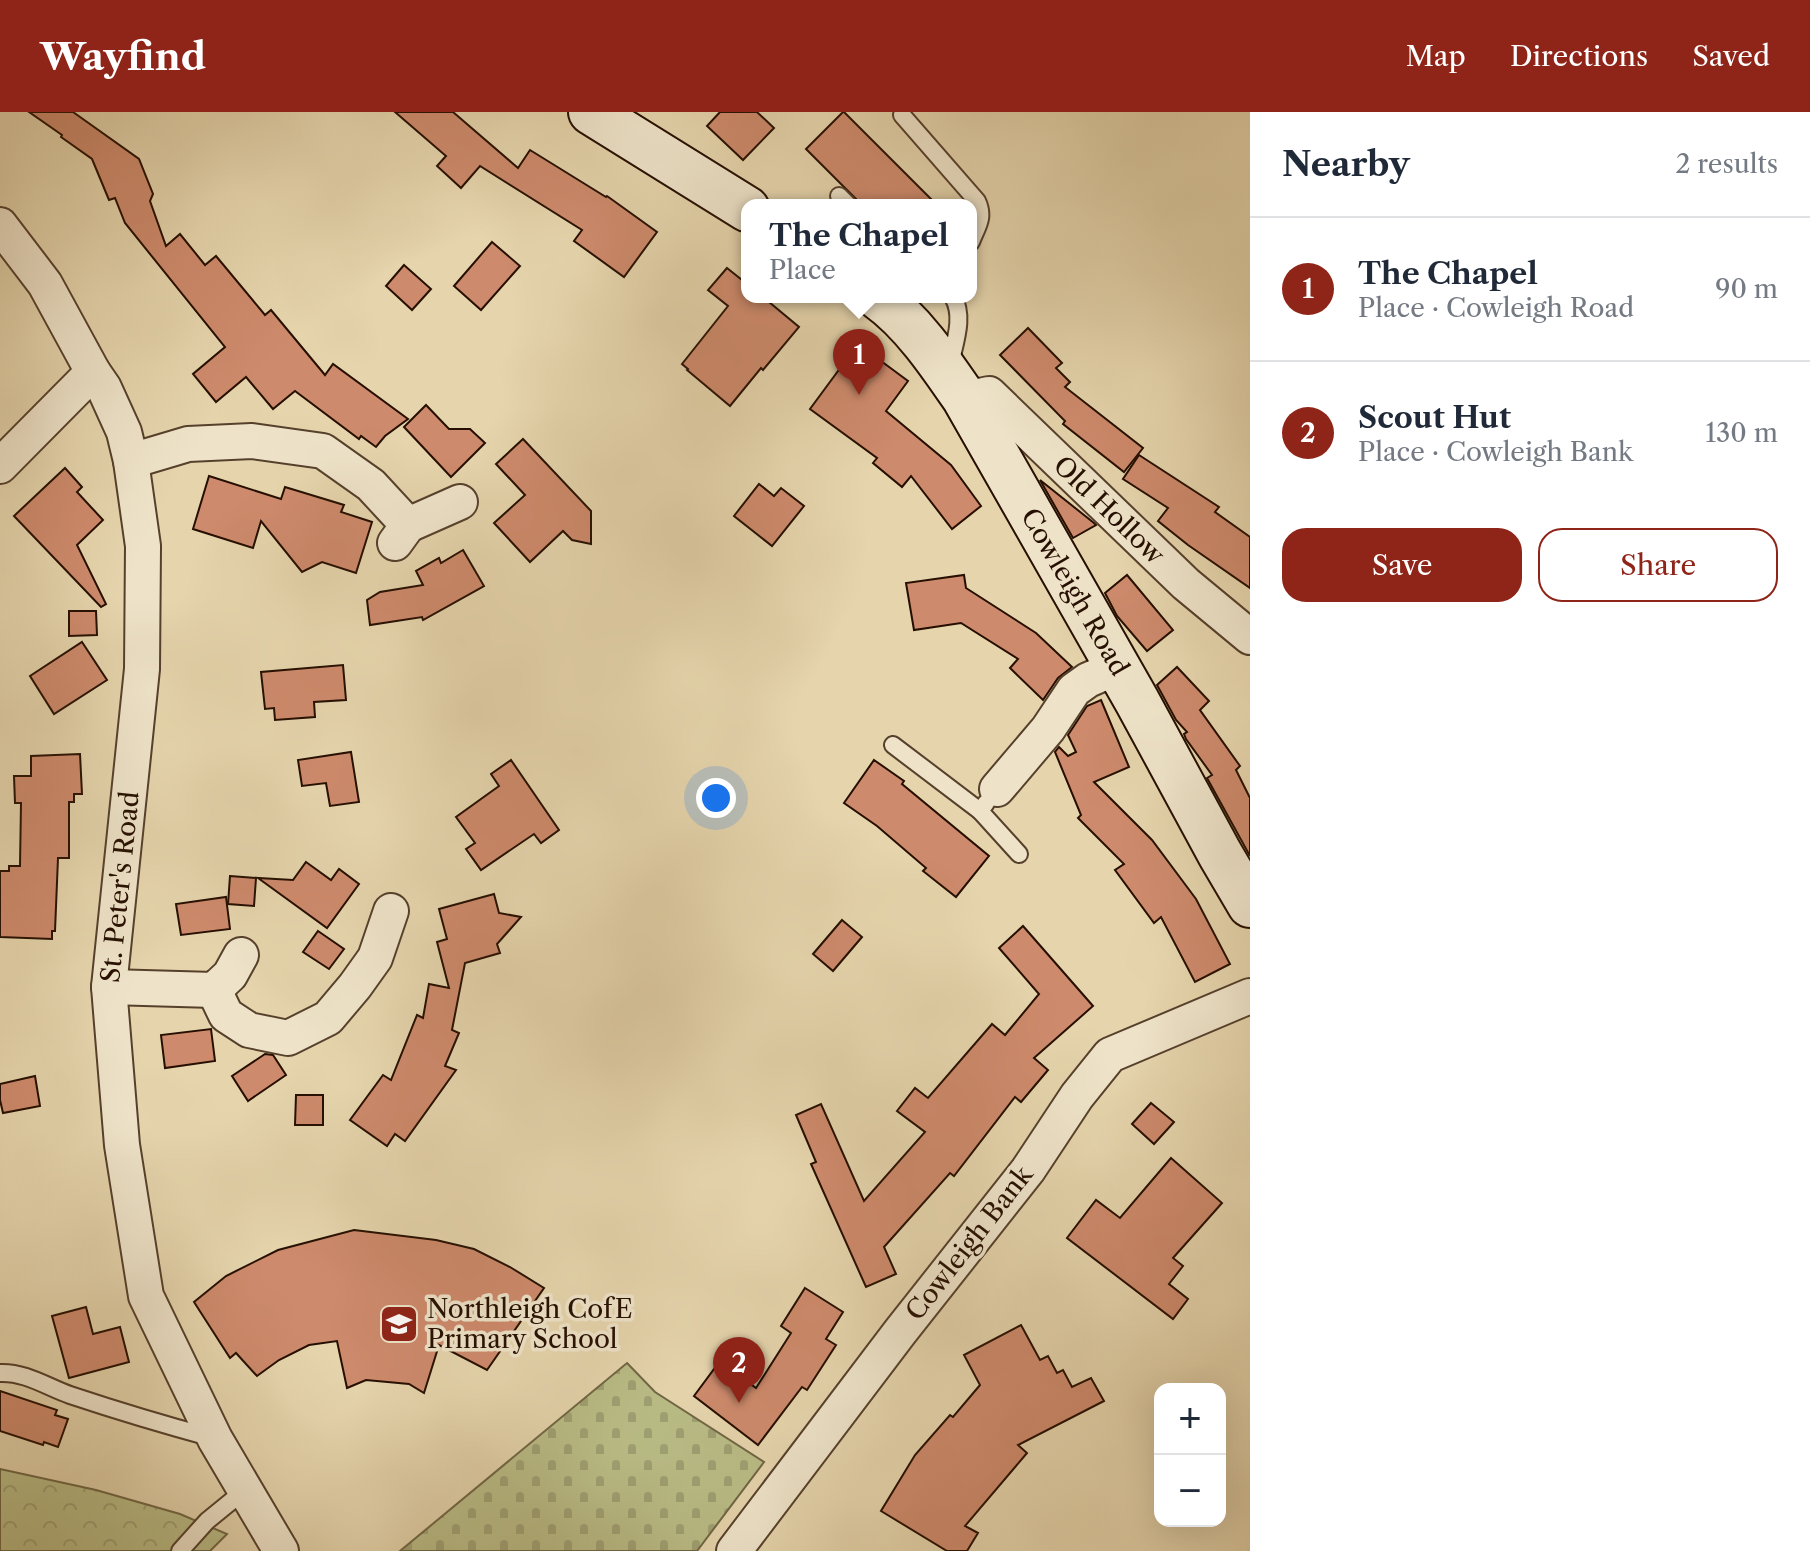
<!DOCTYPE html>
<meta charset="utf-8">
<style>
:root{--surface:#fff;--page:#f2f2f3;--text:#1f2937;--muted:#747a83;--line:#e0e1e3;--accent:#8f2418}
body{margin:0;font-family:"Libre Caslon Text",serif;background:var(--page);color:var(--text)}
.controls{position:absolute;right:24px;bottom:24px;display:grid;overflow:hidden;border-radius:16px;box-shadow:0 8px 32px #0002}
.controls button{width:72px;height:72px;display:grid;place-items:center;padding:0;border:0;border-bottom:2px solid var(--line);background:var(--surface);color:var(--text);font:40px sans-serif}
.you{position:absolute;left:716px;top:686px;width:28px;height:28px;margin:-20px;border:6px solid #fff;border-radius:50%;background:#1a73e8;box-shadow:0 0 0 12px #1a73e833}
.badge{display:grid;place-items:center;width:52px;height:52px;border-radius:50%;background:var(--accent);color:#fff;font-size:26px;font-weight:700}
.pin{position:absolute;translate:-50% -66px;filter:drop-shadow(0 2px 4px #0008)}
.pin::after{content:'';position:absolute;top:42px;width:28px;height:24px;background:inherit;clip-path:polygon(0 0,100% 0,50% 100%)}
.popup{position:absolute;left:741px;top:87px;width:236px;height:104px;box-sizing:border-box;display:grid;place-content:center;border-radius:16px;background:var(--surface);filter:drop-shadow(0 2px 6px #0005);font-size:26px;white-space:nowrap;color:var(--muted)}
.popup b{font-size:30px;color:var(--text)}
.popup::after{content:'';position:absolute;left:50%;top:100%;margin-left:-16px;border:16px solid transparent;border-top-color:var(--surface)}
.list{margin:0;padding:0;list-style:none}
h2{display:flex;justify-content:space-between;align-items:center;height:104px;margin:0;padding:0 32px;font-size:34px}
h2 small{font-size:26px;font-weight:400;color:var(--muted)}
.list li{display:grid;grid-template-columns:52px 1fr auto;gap:24px;align-items:center;box-sizing:border-box;height:144px;padding:0 32px;border-top:2px solid var(--line)}
.list b{display:block;font-size:30px;white-space:nowrap}
.list p{margin:0;font-size:26px;white-space:nowrap;color:var(--muted)}
.list em{font-size:26px;font-style:normal;color:var(--muted)}
.actions{display:flex;gap:16px;padding:24px 32px}
.actions a{flex:1;padding:18px 0;border:2px solid var(--accent);border-radius:24px;text-align:center;font-size:28px;color:var(--accent)}
.actions .main{background:var(--accent);color:#fff}
.map{position:relative;flex:none;width:1250px;height:1439px;overflow:hidden}
header{display:flex;align-items:center;gap:48px;box-sizing:border-box;height:112px;padding:0 40px;background:var(--accent);color:#fff}
header strong{font-size:38px}
nav{display:flex;gap:44px;margin-inline-start:auto;font-size:28px}
main{display:flex}
aside{flex:1;background:var(--surface)}
.map>svg:first-child{display:block}
.forest{fill:url(#forest-crowns);stroke:#706644;stroke-width:2}
.cemetery{fill:url(#cemetery-stones);stroke:#706644;stroke-width:2}
.building{fill:#cd8a6c;stroke:#260f01;stroke-width:2}
.lines{fill:none;stroke-linecap:round;stroke-linejoin:round}
.lane-casing{stroke:#56402c;stroke-width:20}
.street-casing{stroke:#56402c;stroke-width:38}
.secondary-casing{stroke:#260f01;stroke-width:48}
.lane{stroke:#eee3c9;stroke-width:16}
.street{stroke:#eee3c9;stroke-width:34}
.secondary{stroke:#eee3c9;stroke-width:44}
.labels{text-anchor:middle;dominant-baseline:central;stroke-width:7;stroke-linejoin:round;paint-order:stroke}
.street-label{font-size:26px;fill:#260f01;stroke:#eee3c9}
.poi-label{font-size:26px;fill:#260f01;stroke:#eee3c9;text-anchor:start}
</style>
<header>
<strong>Wayfind</strong>
<nav><a>Map</a><a>Directions</a><a>Saved</a></nav>
</header>
<main>
<div class="map">
<svg width="1250" height="1439" viewBox="0 0 1250 1439">
<defs>
<pattern id="forest-crowns" width="20" height="18" patternUnits="userSpaceOnUse" patternTransform="scale(2)"><rect width="20" height="18" fill="#b9bc86"/><path d="M2 6a3 3 0 1 1 6 0M12 15a3 3 0 1 1 6 0" fill="none" stroke="#9fa072"/></pattern>
<pattern id="cemetery-stones" width="16" height="16" patternUnits="userSpaceOnUse" patternTransform="scale(2)"><rect width="16" height="16" fill="#b9bc86"/><path d="M2 7V4a2 2 0 0 1 4 0v3zM10 15v-3a2 2 0 0 1 4 0v3z" fill="#9fa072"/></pattern>
</defs>
<rect width="100%" height="100%" fill="#e5d4ac"/>
<filter id="stains"><feTurbulence type="fractalNoise" baseFrequency=".0025" numOctaves="4"/><feColorMatrix values="0 0 0 0 .2 0 0 0 0 .09 0 0 0 0 .02 0 0 0 .5 -.17"/></filter>
<radialGradient id="worn" r=".72"><stop offset=".6" stop-color="#630" stop-opacity="0"/><stop offset="1" stop-color="#630" stop-opacity=".3"/></radialGradient>
<path class="forest" d="M 0,1357 L 96,1378 L 180,1402 L 227,1422 L 210,1439 L 0,1439 Z"/>
<path class="cemetery" d="M 627,1251 L 655,1280 L 764,1350 L 697,1439 L 400,1439 Z"/>
<g class="building">
<path d="M 29,0 L 73,0 L 139,47 L 153,82 L 150,89 L 166,134 L 180,122 L 205,153 L 216,144 L 265,203 L 271,198 L 325,263 L 333,252 L 408,307 L 385,324 L 376,335 L 361,324 L 359,327 L 295,279 L 273,297 L 246,265 L 216,290 L 193,262 L 225,235 L 125,111 L 115,86 L 109,88 L 92,47 L 61,25 L 62,23 Z"/>
<path d="M 395,0 L 453,0 L 518,56 L 530,38 L 606,85 L 607,84 L 657,120 L 624,165 L 574,129 L 582,118 L 480,54 L 461,76 L 437,54 L 446,44 Z"/>
<path d="M 720,0 L 757,0 L 774,16 L 743,48 L 707,14 Z"/>
<path d="M 843,0 L 844,0 L 937,93 L 862,93 L 806,37 Z"/>
<path d="M 492,130 L 520,154 L 481,198 L 454,174 Z"/>
<path d="M 404,153 L 431,177 L 412,198 L 386,174 Z"/>
<path d="M 727,156 L 747,172 L 747,185 L 763,185 L 799,215 L 763,258 L 761,256 L 730,294 L 687,258 L 688,257 L 682,252 L 728,194 L 708,178 Z"/>
<path d="M 1028,216 L 1062,251 L 1056,256 L 1070,270 L 1065,275 L 1143,336 L 1124,360 L 1063,312 L 1065,309 L 1000,243 Z"/>
<path d="M 858,232 L 908,269 L 886,299 L 951,353 L 981,394 L 952,417 L 911,364 L 902,375 L 873,351 L 877,346 L 810,297 Z"/>
<path d="M 426,293 L 449,317 L 470,317 L 485,331 L 451,365 L 404,315 Z"/>
<path d="M 523,327 L 591,399 L 591,432 L 572,428 L 563,419 L 530,450 L 494,411 L 525,383 L 496,352 Z"/>
<path d="M 1139,343 L 1219,395 L 1215,400 L 1250,425 L 1250,476 L 1188,433 L 1158,409 L 1168,396 L 1123,367 Z"/>
<path d="M 65,356 L 82,375 L 77,380 L 103,408 L 77,433 L 106,492 L 101,495 L 14,404 Z"/>
<path d="M 209,364 L 281,387 L 285,375 L 344,393 L 341,400 L 372,410 L 356,461 L 322,450 L 302,460 L 261,409 L 253,436 L 193,417 Z"/>
<path d="M 1040,368 L 1094,411 L 1096,413 L 1073,426 Z"/>
<path d="M 759,372 L 774,384 L 781,376 L 804,394 L 772,434 L 734,404 Z"/>
<path d="M 463,438 L 484,474 L 423,508 L 422,505 L 370,513 L 367,488 L 380,480 L 423,473 L 416,459 L 439,446 L 441,451 Z"/>
<path d="M 964,463 L 966,476 L 1036,521 L 1072,555 L 1058,566 L 1043,588 L 1010,556 L 1018,547 L 961,511 L 914,518 L 906,471 Z"/>
<path d="M 1127,463 L 1173,518 L 1147,539 L 1117,504 L 1105,481 Z"/>
<path d="M 69,499 L 96,499 L 97,523 L 69,524 Z"/>
<path d="M 82,530 L 107,568 L 54,602 L 30,564 Z"/>
<path d="M 343,553 L 346,588 L 314,590 L 315,605 L 275,608 L 274,596 L 265,597 L 261,560 Z"/>
<path d="M 1177,555 L 1209,589 L 1200,598 L 1240,654 L 1236,658 L 1250,686 L 1250,744 L 1207,666 L 1212,663 L 1186,627 L 1184,622 L 1187,620 L 1176,608 L 1157,573 Z"/>
<path d="M 1101,588 L 1129,655 L 1094,670 L 1152,728 L 1196,787 L 1230,852 L 1195,870 L 1161,805 L 1154,811 L 1115,758 L 1124,752 L 1078,706 L 1081,703 L 1055,640 L 1059,635 L 1068,644 L 1076,640 L 1068,623 L 1087,594 Z"/>
<path d="M 351,640 L 359,690 L 330,694 L 326,671 L 302,674 L 298,648 Z"/>
<path d="M 80,642 L 82,682 L 74,682 L 74,690 L 69,690 L 69,746 L 58,746 L 55,819 L 52,819 L 52,827 L 0,825 L 0,759 L 9,759 L 9,754 L 20,754 L 21,691 L 15,691 L 14,664 L 31,664 L 31,644 Z"/>
<path d="M 511,648 L 559,718 L 541,731 L 534,722 L 481,758 L 466,737 L 475,731 L 456,705 L 499,674 L 491,662 Z"/>
<path d="M 874,648 L 904,669 L 902,672 L 989,744 L 956,785 L 923,759 L 926,756 L 877,714 L 844,691 Z"/>
<path d="M 306,750 L 331,768 L 339,757 L 359,772 L 327,816 L 258,766 L 293,768 Z"/>
<path d="M 230,764 L 256,766 L 254,794 L 228,792 Z"/>
<path d="M 494,782 L 499,801 L 521,805 L 497,832 L 500,841 L 465,851 L 452,918 L 459,921 L 445,954 L 456,958 L 405,1029 L 395,1022 L 387,1034 L 350,1008 L 383,963 L 391,968 L 417,903 L 423,906 L 429,872 L 449,876 L 437,830 L 447,827 L 439,797 Z"/>
<path d="M 226,785 L 230,817 L 181,823 L 176,792 Z"/>
<path d="M 842,808 L 862,825 L 833,859 L 813,842 Z"/>
<path d="M 1023,814 L 1093,894 L 1034,946 L 1048,958 L 1021,990 L 1015,985 L 954,1064 L 950,1061 L 884,1135 L 896,1162 L 866,1175 L 811,1052 L 816,1050 L 796,1003 L 821,992 L 864,1089 L 925,1020 L 897,999 L 915,976 L 928,986 L 992,912 L 1005,923 L 1039,882 L 999,836 Z"/>
<path d="M 318,819 L 344,837 L 329,857 L 303,840 Z"/>
<path d="M 211,917 L 215,949 L 165,956 L 161,923 Z"/>
<path d="M 265,942 L 273,943 L 286,963 L 248,989 L 232,964 Z"/>
<path d="M 35,964 L 40,994 L 3,1001 L 0,988 L 0,972 Z"/>
<path d="M 296,983 L 323,983 L 323,1013 L 295,1013 Z"/>
<path d="M 1151,991 L 1174,1010 L 1154,1032 L 1132,1012 Z"/>
<path d="M 1171,1046 L 1222,1091 L 1173,1146 L 1183,1154 L 1169,1172 L 1188,1187 L 1173,1207 L 1067,1126 L 1096,1088 L 1120,1106 Z"/>
<path d="M 354,1118 L 436,1128 L 474,1137 L 510,1155 L 544,1176 L 487,1258 L 439,1233 L 424,1281 L 409,1272 L 366,1268 L 347,1276 L 337,1229 L 309,1233 L 279,1248 L 257,1264 L 236,1241 L 230,1246 L 194,1190 L 226,1164 L 278,1138 Z"/>
<path d="M 805,1176 L 843,1200 L 826,1227 L 836,1233 L 807,1278 L 802,1275 L 758,1333 L 694,1284 L 720,1249 L 756,1276 L 791,1221 L 781,1214 Z"/>
<path d="M 86,1195 L 93,1222 L 120,1215 L 129,1250 L 69,1266 L 52,1204 Z"/>
<path d="M 1021,1213 L 1040,1248 L 1048,1244 L 1057,1261 L 1063,1258 L 1072,1275 L 1091,1266 L 1104,1289 L 1018,1333 L 1027,1341 L 965,1414 L 978,1421 L 967,1439 L 947,1439 L 881,1399 L 915,1343 L 950,1303 L 953,1305 L 980,1273 L 964,1243 Z"/>
<path d="M 0,1279 L 57,1298 L 55,1303 L 68,1307 L 58,1335 L 44,1330 L 43,1333 L 0,1319 Z"/>
</g>
<g class="lines">
<g class="lane-casing">
<g id="lane">
<path d="M 902,3 L 977,89 C 985,106 977,114 971,130"/>
<path d="M 839,84 L 848,93"/>
<path d="M 950,253 C 954,232 965,205 953,185"/>
<path d="M 893,633 L 980,699"/>
<path d="M 986,691 L 980,699 L 1019,742"/>
<path d="M 0,1261 C 26,1260 47,1275 70,1283 C 118,1299 165,1313 213,1326"/>
<path d="M 180,1439 L 207,1409 L 245,1378"/>
</g>
</g>
<g class="street-casing">
<g id="street">
<path d="M 0,113 L 45,172 L 93,260 L 104,276 L 124,320 L 131,349 L 143,434 L 142,557 L 109,875 L 122,1033 L 146,1184 L 215,1327 L 281,1439"/>
<path d="M 965,287 L 989,282 L 1186,472 L 1250,525"/>
<path d="M 131,349 L 188,332 L 252,329 L 323,339 L 371,373 L 408,413 L 395,431"/>
<path d="M 0,354 L 93,260"/>
<path d="M 408,413 L 460,390"/>
<path d="M 997,677 L 1048,617 L 1074,578 L 1088,568 L 1118,555"/>
<path d="M 109,875 L 214,878 L 230,863 L 241,843"/>
<path d="M 214,878 L 226,903 L 249,918 L 288,926 L 328,906 L 355,874 L 375,846 L 391,799"/>
<path d="M 734,1439 L 900,1220 L 1028,1058 L 1077,984 L 1110,943 L 1250,884"/>
</g>
</g>
<g class="secondary-casing">
<g id="secondary">
<path d="M 591,0 L 747,97"/>
<path d="M 878,185 C 913,210 941,252 965,287 L 1137,589 L 1220,742 L 1250,793"/>
</g>
</g>
<use href="#lane" class="lane"/>
<use href="#street" class="street"/>
<use href="#secondary" class="secondary"/>
</g>
<defs>
<g id="school-square" transform="scale(2)"><rect x="-9" y="-9" width="18" height="18" rx="4" fill="#8f2418" stroke="#eee3c9"/><path d="M0-5L7-2L0 1L-7-2ZM-4 1L0 2.5L4 1V4Q0 6-4 4Z" fill="#fff"/></g>
</defs>
<g fill-rule="evenodd">
<use href="#school-square" x="399" y="1212"/>
</g>
<g class="labels">
<g class="street-label">
<text transform="translate(1109 398) rotate(44)">Old Hollow</text>
<text transform="translate(1075 480) rotate(60)">Cowleigh Road</text>
<text transform="translate(120 775) rotate(-84)">St. Peter's Road</text>
<text transform="translate(969 1131) rotate(-52)">Cowleigh Bank</text>
</g>
<g class="poi-label">
<text x="427" y="1197">Northleigh CofE<tspan x="427" dy="30">Primary School</tspan></text>
</g>
</g>
<rect width="100%" height="100%" filter="url(#stains)"/>
<rect width="100%" height="100%" fill="url(#worn)"/>
</svg>
<div class="controls">
<button>+</button>
<button>−</button>
</div>
<div class="you"></div>
<div class="pin badge" style="left:859px;top:283px">1</div>
<div class="popup"><b>The Chapel</b>Place</div>
<div class="pin badge" style="left:739px;top:1291px">2</div>
</div>
<aside>
<h2>Nearby<small>2 results</small></h2>
<ul class="list">
<li><span class="badge">1</span><div><b>The Chapel</b><p>Place · Cowleigh Road</p></div><em>90 m</em></li>
<li><span class="badge">2</span><div><b>Scout Hut</b><p>Place · Cowleigh Bank</p></div><em>130 m</em></li>
</ul>
<div class="actions"><a class="main">Save</a><a>Share</a></div>
</aside>
</main>
